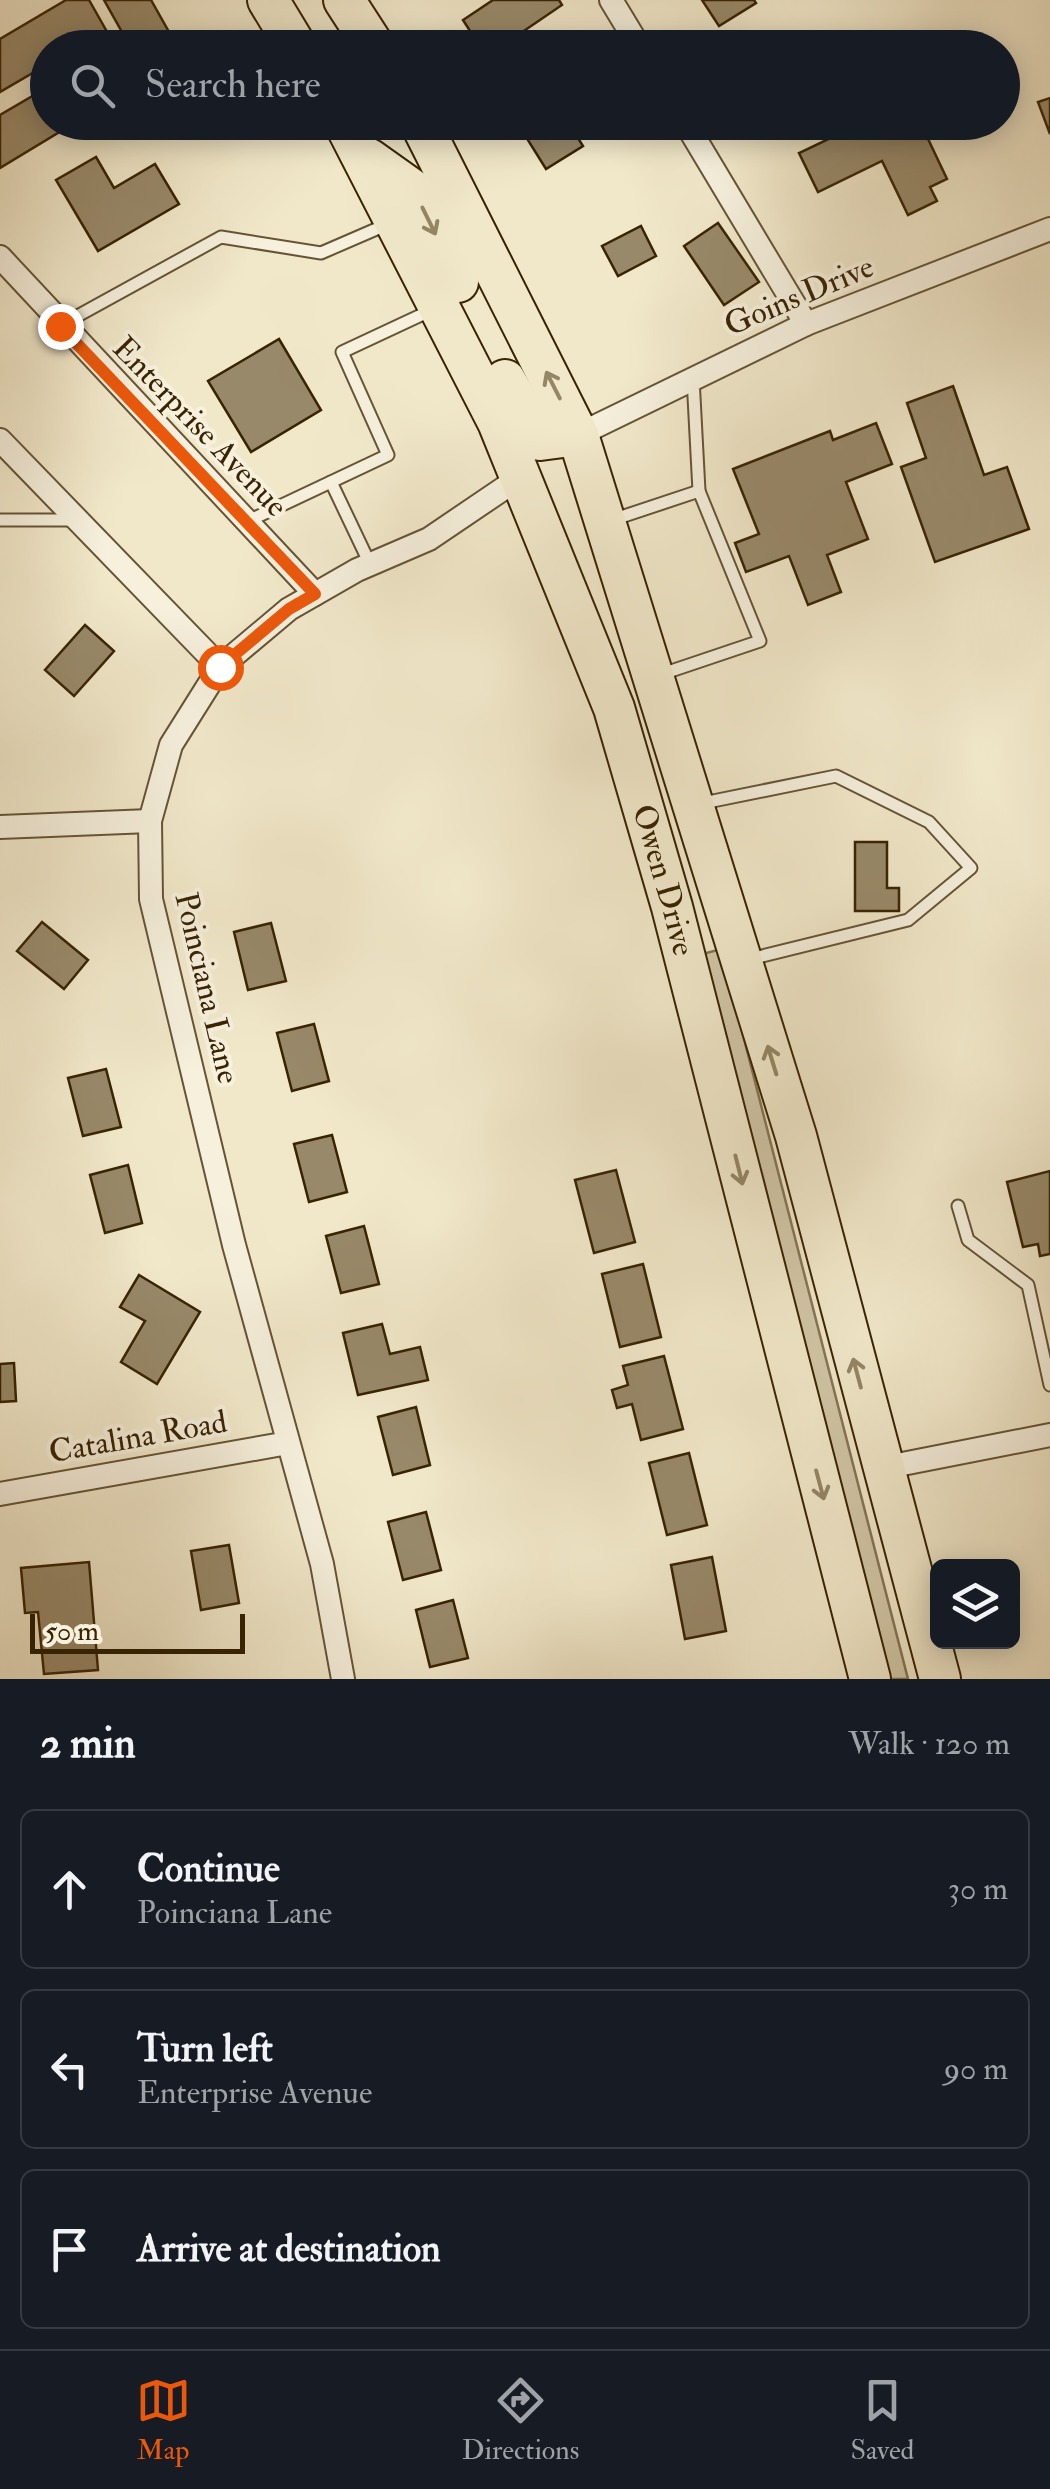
<!DOCTYPE html>
<meta charset="utf-8">
<style>
:root{--surface:#171b24;--page:#20242c;--text:#f1f3f6;--muted:#9ea1a6;--line:#363941;--accent:#ea580c}
body{margin:0;font-family:"IM FELL Double Pica",serif;background:var(--page);color:var(--text)}
.controls{position:absolute;right:30px;bottom:30px;display:grid;overflow:hidden;border-radius:15px;box-shadow:0 5px 25px #0003}
.controls button{width:90px;height:90px;display:grid;place-items:center;padding:0;border:0;border-bottom:2px solid var(--line);background:var(--surface);color:var(--text);font:50px sans-serif}
.scale{position:absolute;left:30px;bottom:25px;width:215px;box-sizing:border-box;padding-left:10px;border:5px solid #382303;border-top:0;font-size:28px;line-height:35px;white-space:nowrap;color:#382303;-webkit-text-stroke:8px #f6f0dd;paint-order:stroke}
.stop{position:absolute;width:30px;height:30px;margin:-22px;border:8px solid #ea580c;border-radius:50%;background:#fff}
.stop.end{background:#ea580c;border-color:#fff;box-shadow:0 2px 10px #0008}
.list{margin:0;padding:0;list-style:none}
h2{display:flex;justify-content:space-between;align-items:center;height:130px;margin:0;padding:0 40px;font-size:42px}
h2 small{font-size:32px;font-weight:400;color:var(--muted)}
.list li{display:grid;grid-template-columns:65px 1fr auto;gap:30px;align-items:center;box-sizing:border-box;height:160px;margin:0 20px 20px;padding:0 20px;border:2px solid var(--line);border-radius:15px}
.list b{display:block;font-size:38px;white-space:nowrap}
.list p{margin:0;font-size:32px;white-space:nowrap;color:var(--muted)}
.list em{font-size:32px;font-style:normal;color:var(--muted)}
.icon{flex:none;width:55px;height:55px;fill:none;stroke:currentColor;stroke-width:2;stroke-linecap:round;stroke-linejoin:round}
.map{position:relative;flex:none;width:1050px;height:1679px;overflow:hidden}
.search{position:absolute;background:var(--surface);box-shadow:0 5px 25px #0003;left:30px;right:30px;top:30px;height:110px;display:flex;align-items:center;gap:25px;box-sizing:border-box;padding:0 35px;border-radius:55px;color:var(--muted);font-size:38px}
.sheet{height:670px;background:var(--surface)}
nav{display:flex;justify-content:space-around;align-items:center;box-sizing:border-box;height:140px;border-top:2px solid var(--line);background:var(--surface);font-size:28px;color:var(--muted)}
nav a{display:grid;justify-items:center;gap:5px}
nav .on{color:var(--accent)}
.map>svg:first-child{display:block}
.green{fill:#d2c7a8;stroke:#857556;stroke-width:2.5}
.building{fill:#98896a;stroke:#382303;stroke-width:2.5}
.lines{fill:none;stroke-linecap:round;stroke-linejoin:round}
.service-casing{stroke:#665435;stroke-width:15}
.minor-casing{stroke:#665435;stroke-width:26}
.trunk-casing{stroke:#382303;stroke-width:44}
.service{stroke:#f6f0dd;stroke-width:11}
.minor{stroke:#f6f0dd;stroke-width:22}
.trunk{stroke:#f1e8ca;stroke-width:40}
.oneway{stroke:#948666}
.route{stroke:#ea580c;stroke-width:12}
.labels{text-anchor:middle;dominant-baseline:central;stroke-width:8;stroke-linejoin:round;paint-order:stroke}
.street-label{font-size:32px;fill:#382303;stroke:#f6f0dd}
</style>
<div class="map">
<svg width="1050" height="1679" viewBox="0 0 1050 1679">
<rect width="100%" height="100%" fill="#f1e8ca"/>
<filter id="stains"><feTurbulence type="fractalNoise" baseFrequency=".002" numOctaves="4"/><feColorMatrix values="0 0 0 0 .2 0 0 0 0 .09 0 0 0 0 .02 0 0 0 .5 -.17"/></filter>
<radialGradient id="worn" r=".72"><stop offset=".6" stop-color="#630" stop-opacity="0"/><stop offset="1" stop-color="#630" stop-opacity=".3"/></radialGradient>
<path class="green" d="M 721,949 L 908,1679 L 887,1679 L 703,954 Z"/>
<g class="building">
<path d="M 66,0 L 89,0 L 106,30 L 76,48 L 48,48 L 48,64 L 0,92 L 0,39 Z"/>
<path d="M 104,0 L 151,0 L 178,48 L 131,48 Z"/>
<path d="M 493,0 L 559,0 L 562,5 L 499,48 L 481,48 L 463,20 Z"/>
<path d="M 702,0 L 754,0 L 756,3 L 719,26 Z"/>
<path d="M 584,34 L 592,48 L 561,48 Z"/>
<path d="M 48,87 L 48,122 L 76,122 L 0,168 L 0,115 Z"/>
<path d="M 1050,98 L 1050,134 L 1038,102 Z"/>
<path d="M 550,122 L 568,122 L 583,146 L 546,169 L 526,137 Z"/>
<path d="M 864,122 L 920,122 L 947,179 L 930,187 L 937,201 L 908,215 L 882,161 L 818,192 L 799,153 Z"/>
<path d="M 96,157 L 114,188 L 155,164 L 179,204 L 98,251 L 56,180 Z"/>
<path d="M 718,223 L 759,282 L 724,305 L 684,246 Z"/>
<path d="M 641,226 L 656,256 L 618,276 L 602,246 Z"/>
<path d="M 279,339 L 321,410 L 251,452 L 208,381 Z"/>
<path d="M 953,386 L 984,475 L 1007,467 L 1029,529 L 935,562 L 901,467 L 926,458 L 907,403 Z"/>
<path d="M 876,423 L 892,464 L 846,482 L 868,539 L 827,555 L 841,592 L 808,605 L 789,556 L 746,572 L 735,543 L 759,534 L 733,469 L 830,431 L 833,440 Z"/>
<path d="M 85,625 L 114,651 L 74,696 L 45,670 Z"/>
<path d="M 855,842 L 887,842 L 887,888 L 899,888 L 899,911 L 855,911 Z"/>
<path d="M 42,922 L 88,960 L 64,989 L 17,951 Z"/>
<path d="M 271,923 L 286,981 L 248,990 L 234,932 Z"/>
<path d="M 314,1024 L 329,1081 L 292,1091 L 277,1033 Z"/>
<path d="M 106,1069 L 121,1127 L 83,1136 L 68,1078 Z"/>
<path d="M 332,1135 L 347,1192 L 309,1202 L 294,1144 Z"/>
<path d="M 128,1165 L 142,1223 L 105,1233 L 90,1175 Z"/>
<path d="M 616,1170 L 635,1242 L 594,1253 L 575,1180 Z"/>
<path d="M 1050,1171 L 1050,1254 L 1040,1256 L 1038,1244 L 1023,1247 L 1007,1182 Z"/>
<path d="M 364,1226 L 379,1284 L 341,1293 L 326,1236 Z"/>
<path d="M 643,1264 L 661,1337 L 620,1347 L 602,1274 Z"/>
<path d="M 139,1275 L 200,1312 L 157,1384 L 121,1362 L 145,1321 L 120,1307 Z"/>
<path d="M 382,1324 L 390,1354 L 420,1347 L 428,1380 L 358,1395 L 343,1333 Z"/>
<path d="M 664,1356 L 683,1429 L 641,1440 L 632,1404 L 617,1408 L 612,1390 L 628,1385 L 623,1366 Z"/>
<path d="M 14,1363 L 16,1401 L 0,1402 L 0,1364 Z"/>
<path d="M 416,1407 L 430,1465 L 393,1475 L 378,1417 Z"/>
<path d="M 689,1453 L 707,1525 L 667,1535 L 649,1463 Z"/>
<path d="M 426,1512 L 441,1570 L 403,1580 L 388,1522 Z"/>
<path d="M 229,1545 L 239,1603 L 201,1610 L 191,1551 Z"/>
<path d="M 712,1557 L 726,1631 L 685,1639 L 671,1565 Z"/>
<path d="M 89,1562 L 98,1670 L 44,1674 L 38,1612 L 25,1613 L 21,1568 Z"/>
<path d="M 453,1600 L 468,1658 L 430,1667 L 416,1610 Z"/>
</g>
<g class="lines">
<g class="service-casing">
<g id="service">
<path d="M 61,325 L 221,237 L 321,253 L 388,224"/>
<path d="M 693,378 L 699,491"/>
<path d="M 331,482 L 370,564"/>
<path d="M 0,520 L 73,520"/>
<path d="M 612,520 L 699,491 L 760,641 L 662,674"/>
<path d="M 246,522 L 388,455 L 342,352 L 434,309"/>
<path d="M 698,804 L 836,776 L 929,822 L 971,868 L 908,920 L 750,959"/>
<path d="M 958,1206 L 968,1240 L 1028,1285 L 1050,1385"/>
</g>
</g>
<g class="minor-casing">
<g id="minor">
<path d="M 611,0 L 640,48"/>
<path d="M 685,122 L 806,324"/>
<path d="M 0,257 L 315,594"/>
<path d="M 578,435 L 806,324 L 1050,229"/>
<path d="M 0,440 L 220,667"/>
<path d="M 0,827 L 150,821"/>
<path d="M 882,1468 L 1050,1435"/>
<path d="M 0,1494 L 288,1443"/>
<path d="M 343,1679 L 322,1564 L 234,1245 L 151,899 L 150,821 L 171,745 L 220,667 L 289,609 L 357,570 L 429,539 L 519,478"/>
</g>
</g>
<g class="trunk-casing">
<g id="trunk">
<path d="M 268,0 L 297,48"/>
<path d="M 344,0 L 375,48"/>
<path id="s1" d="M 344,122 L 498,422 L 614,708 L 672,907 L 870,1679"/>
<path d="M 420,122 L 578,435 L 796,1136 L 940,1679"/>
<path d="M 369,159 L 414,191 L 458,282"/>
<path d="M 505,380 L 540,440 L 578,435"/>
</g>
</g>
<use href="#service" class="service"/>
<use href="#minor" class="minor"/>
<use href="#trunk" class="trunk"/>
</g>
<defs><path id="oneway-shaft" d="M-6 0H5M1.5-3L5.5 0L1.5 3" fill="none" stroke-width="1.6" stroke-linecap="round" stroke-linejoin="round" transform="scale(2.5)"/></defs>
<g class="oneway">
<use href="#oneway-shaft" transform="translate(429 221) rotate(64)"/>
<use href="#oneway-shaft" transform="translate(553 385) rotate(-117)"/>
<use href="#oneway-shaft" transform="translate(772 1060) rotate(-107)"/>
<use href="#oneway-shaft" transform="translate(739 1170) rotate(76)"/>
<use href="#oneway-shaft" transform="translate(857 1373) rotate(-105)"/>
<use href="#oneway-shaft" transform="translate(820 1485) rotate(75)"/>
</g>
<g class="lines">
<path class="route" d="M 60,326 L 315,594 L 289,609 L 220,667"/>
</g>
<g class="labels">
<g class="street-label">
<text transform="translate(799 296) rotate(-23)">Goins Drive</text>
<text transform="translate(200 427) rotate(46)">Enterprise Avenue</text>
<text stroke="none"><textPath href="#s1" startOffset="825">Owen Drive</textPath></text>
<text transform="translate(207 988) rotate(77)">Poinciana Lane</text>
<text transform="translate(138 1437) rotate(-10)">Catalina Road</text>
</g>
</g>
<rect width="100%" height="100%" filter="url(#stains)"/>
<rect width="100%" height="100%" fill="url(#worn)"/>
</svg>
<div class="controls">
<button><svg class="icon" aria-label="layers" viewBox="0 0 24 24"><path d="M12 4l9 5-9 5-9-5zM3 14l9 5 9-5"/></svg></button>
</div>
<div class="scale">50 m</div>
<div class="stop" style="left:220px;top:667px"></div>
<div class="stop end" style="left:60px;top:326px"></div>
<div class="search"><svg class="icon" aria-label="search" viewBox="0 0 24 24"><circle cx="10" cy="10" r="6"/><path d="M15 15l6 6"/></svg>Search here</div>
</div>
<section class="sheet">
<h2>2 min<small>Walk · 120 m</small></h2>
<ul class="list">
<li><svg class="icon" aria-label="ahead" viewBox="0 0 24 24"><path d="M12 20V5M6 11l6-6 6 6"/></svg><div><b>Continue</b><p>Poinciana Lane</p></div><em>30 m</em></li>
<li><svg class="icon" aria-label="left" viewBox="0 0 24 24"><path d="M17 20v-9H6M10 6l-5 5 5 5"/></svg><div><b>Turn left</b><p>Enterprise Avenue</p></div><em>90 m</em></li>
<li><svg class="icon" aria-label="arrive" viewBox="0 0 24 24"><path d="M6 21V4h12l-3 4 3 4H6"/></svg><div><b>Arrive at destination</b></div></li>
</ul>
</section>
<nav>
<a class="on"><svg class="icon" aria-label="map" viewBox="0 0 24 24"><path d="M3 6l6-2 6 2 6-2v14l-6 2-6-2-6 2zM9 4v14M15 6v14"/></svg>Map</a>
<a><svg class="icon" aria-label="directions" viewBox="0 0 24 24"><path d="M12 3l9 9-9 9-9-9zM9 14v-3h6M13 9l2 2-2 2"/></svg>Directions</a>
<a><svg class="icon" aria-label="saved" viewBox="0 0 24 24"><path d="M7 4h10v16l-5-4-5 4z"/></svg>Saved</a>
</nav>
